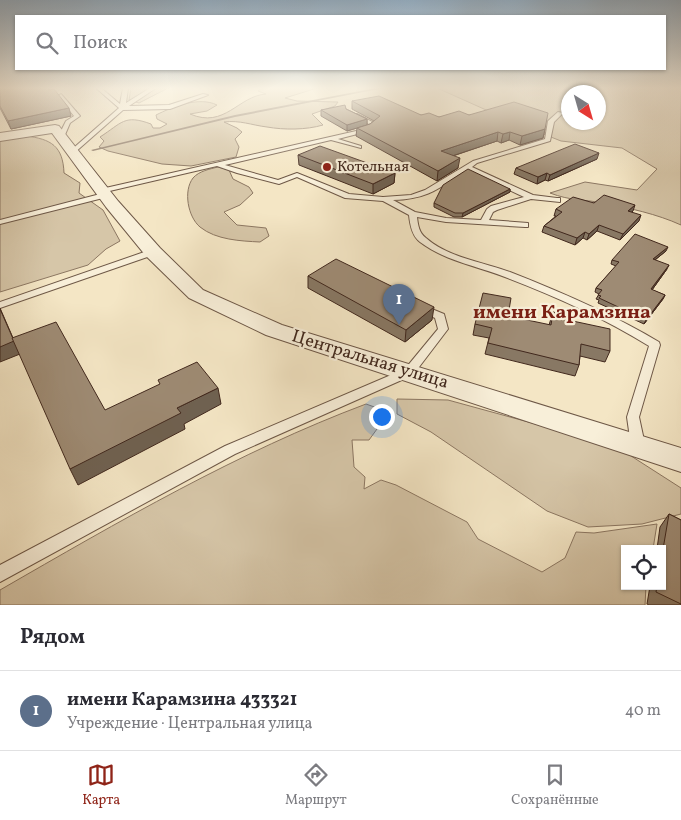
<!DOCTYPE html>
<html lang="ru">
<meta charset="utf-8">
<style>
:root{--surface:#fff;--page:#f7f7f7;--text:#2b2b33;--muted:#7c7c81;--line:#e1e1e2;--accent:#8f2418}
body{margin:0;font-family:Vollkorn,serif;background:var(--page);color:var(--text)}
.controls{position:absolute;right:15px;bottom:15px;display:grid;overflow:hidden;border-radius:0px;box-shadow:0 1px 4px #0004}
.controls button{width:45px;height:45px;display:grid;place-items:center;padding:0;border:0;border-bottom:1px solid var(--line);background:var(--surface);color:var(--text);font:25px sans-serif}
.compass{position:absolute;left:561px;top:85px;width:45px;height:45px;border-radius:50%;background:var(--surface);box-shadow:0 1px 4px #0004;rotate:143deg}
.you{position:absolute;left:381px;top:416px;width:18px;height:18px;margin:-12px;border:4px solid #fff;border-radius:50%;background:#1a73e8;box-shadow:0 0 0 8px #1a73e833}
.badge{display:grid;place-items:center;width:32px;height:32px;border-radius:50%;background:var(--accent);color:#fff;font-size:16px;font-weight:700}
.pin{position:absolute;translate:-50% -41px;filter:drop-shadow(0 1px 2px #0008)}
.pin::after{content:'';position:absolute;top:26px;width:18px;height:15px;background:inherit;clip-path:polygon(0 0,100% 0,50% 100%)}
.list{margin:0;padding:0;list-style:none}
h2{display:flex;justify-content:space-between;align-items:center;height:65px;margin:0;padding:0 20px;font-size:21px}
h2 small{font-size:16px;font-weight:400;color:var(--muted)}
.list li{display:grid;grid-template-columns:32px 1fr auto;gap:15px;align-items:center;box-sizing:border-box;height:80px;padding:0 20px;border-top:1px solid var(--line)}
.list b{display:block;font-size:19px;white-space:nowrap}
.list p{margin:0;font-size:16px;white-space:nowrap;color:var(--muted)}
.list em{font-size:16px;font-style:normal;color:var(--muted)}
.icon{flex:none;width:28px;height:28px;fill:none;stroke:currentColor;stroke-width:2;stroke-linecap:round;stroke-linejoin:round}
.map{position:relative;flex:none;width:681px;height:605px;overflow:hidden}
.search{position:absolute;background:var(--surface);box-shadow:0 1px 4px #0004;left:15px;right:15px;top:15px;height:55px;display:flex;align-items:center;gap:12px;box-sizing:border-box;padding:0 18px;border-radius:0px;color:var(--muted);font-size:19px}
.sheet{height:145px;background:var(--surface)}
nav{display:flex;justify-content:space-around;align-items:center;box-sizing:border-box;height:70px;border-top:1px solid var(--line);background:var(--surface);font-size:14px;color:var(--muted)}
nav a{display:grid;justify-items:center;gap:2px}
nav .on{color:var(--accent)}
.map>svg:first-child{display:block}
.green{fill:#d6c6a8;stroke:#8c7762;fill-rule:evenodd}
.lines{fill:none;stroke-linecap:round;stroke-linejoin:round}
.stream{fill:#887360;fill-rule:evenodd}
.service-casing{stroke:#6e5847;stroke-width:2}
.minor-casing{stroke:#6e5847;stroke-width:2}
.service{fill:#f8efd9;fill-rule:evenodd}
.minor{fill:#f8efd9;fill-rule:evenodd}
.wall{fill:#887864;stroke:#41281d}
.shaded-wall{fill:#6f6151;stroke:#41281d}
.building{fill:#9e8b74;stroke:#41281d}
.poi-dot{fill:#8f2418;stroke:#f8efd9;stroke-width:2}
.labels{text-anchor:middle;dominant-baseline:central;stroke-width:4.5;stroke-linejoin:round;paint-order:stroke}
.far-poi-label{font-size:15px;fill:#41281d;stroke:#f8efd9;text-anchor:start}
.street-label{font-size:18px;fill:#41281d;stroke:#f8efd9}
.quarter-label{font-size:20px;font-weight:bold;fill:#7a1f14;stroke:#f8efd9}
</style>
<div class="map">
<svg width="681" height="605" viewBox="0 0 681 605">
<rect width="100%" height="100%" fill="#f4e6c5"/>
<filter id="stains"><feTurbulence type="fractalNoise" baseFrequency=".004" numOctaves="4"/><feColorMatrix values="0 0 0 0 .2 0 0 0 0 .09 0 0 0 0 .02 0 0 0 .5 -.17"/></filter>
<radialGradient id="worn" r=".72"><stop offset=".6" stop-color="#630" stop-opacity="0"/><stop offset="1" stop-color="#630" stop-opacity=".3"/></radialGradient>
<g class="green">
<path d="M 131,88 L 168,88 L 139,103 L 129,100 Z"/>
<path d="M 262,88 L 317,88 L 285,98 L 297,101 L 338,102 L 335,106 L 312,114 L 323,125 C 306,130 284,130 267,127 C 251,125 240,120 224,122 L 237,128 L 242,132 L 235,139 L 239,147 L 236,157 L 191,166 L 162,164 L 108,151 L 99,147 L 104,141 L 100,137 C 122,123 124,114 151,124 L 153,128 L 160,128 L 167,124 L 157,119 L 156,115 C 172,107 199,96 217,105 L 207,111 L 190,114 C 225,129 238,96 266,94 L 258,91 Z"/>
<path d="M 437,88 L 681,88 L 681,225 C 657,214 629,208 603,203 C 582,199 571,201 550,193 L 585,182 L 637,190 L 657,169 L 622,148 L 561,141 L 513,122 ZM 568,92 L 598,92 L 598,122 L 568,122 Z"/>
<path d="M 26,136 C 51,139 63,146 64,173 L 80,183 L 79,193 L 103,210 L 120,241 L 106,249 L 88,265 L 0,292 L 0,141 Z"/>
<path d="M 218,167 L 229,170 L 233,179 L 249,187 L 253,193 L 240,205 L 224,212 L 237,225 L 266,228 L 269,236 L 260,242 C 241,241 216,240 200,227 C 188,217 183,191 193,178 C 199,171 210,169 218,167 Z"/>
<path d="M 397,399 L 448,400 L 583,437 L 628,454 L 681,488 L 681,514 L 642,524 L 588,527 L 547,511 L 431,432 L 397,414 Z"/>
<path d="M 366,404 L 380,409 L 385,418 L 369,440 L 352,440 L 354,467 L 365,477 L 364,489 L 381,480 L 396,485 L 467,522 L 478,539 L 542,572 L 565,558 L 576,532 L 594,533 L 657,524 L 653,549 L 625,549 L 625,586 L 646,586 L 645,605 L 0,605 L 0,590 C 118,522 238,452 366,404 Z"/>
</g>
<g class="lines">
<path class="stream" d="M 376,88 L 384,88 L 235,117 L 93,151 L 91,150 L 235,115 Z"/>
<g class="service-casing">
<g id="service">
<path d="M 96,88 L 101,88 L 120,104 L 123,88 L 128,88 L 126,103 L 150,88 L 156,88 L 129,106 L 169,105 L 203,94 L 208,95 L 170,109 L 123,110 L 73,154 L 69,154 L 69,152 L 119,108 Z"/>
<path d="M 61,94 L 80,116 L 70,123 L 64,137 L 61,139 L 58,137 L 66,121 L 74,116 L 58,96 Z"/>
<path d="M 558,112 L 563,113 L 554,122 L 550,141 L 477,163 L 472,167 L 533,195 L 557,198 L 560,198 L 560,202 L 531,199 L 497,210 L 493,212 L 489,220 L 528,223 L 528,227 L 525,227 L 446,222 L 417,217 C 418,225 419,233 426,238 C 449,258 483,262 510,272 C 561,292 612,314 659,342 L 660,345 L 639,417 L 645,445 L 643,449 L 638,450 L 633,449 L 631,445 L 627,417 L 649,346 C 604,318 555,296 505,277 C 477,266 445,261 420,242 C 412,236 410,225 409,215 L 383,201 L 345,198 L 297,177 L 279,184 L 237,173 L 217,166 L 101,193 L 97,191 L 101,189 L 365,129 L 371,125 L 355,117 L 355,115 L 357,114 L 378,125 L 369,131 L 338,139 L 361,146 L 361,148 L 331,140 L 225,165 L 278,180 L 297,173 L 349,194 L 383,197 L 411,195 L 425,190 L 473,161 L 545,139 L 548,121 ZM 467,170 L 524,197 L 491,206 L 487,209 L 481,220 L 446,218 L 415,212 L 393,200 C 428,199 438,189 467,170 Z"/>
<path d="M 104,193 L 107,193 L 107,197 L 0,224 L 0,220 Z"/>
<path d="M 153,249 L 156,250 L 157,252 L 156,254 L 0,308 L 0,302 Z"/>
<path d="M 422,305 L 444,314 L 448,329 L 413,375 L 235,454 L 0,582 L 0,565 L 225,446 L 405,369 L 438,329 L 435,318 L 418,310 L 417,308 Z"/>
</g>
</g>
<g class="minor-casing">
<path id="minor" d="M 55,125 L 59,126 L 118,201 L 160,248 L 203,290 L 282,325 L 681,448 L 681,472 L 266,335 L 189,298 L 146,256 L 106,207 L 52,133 L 0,141 L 0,133 Z"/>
</g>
<use href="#service" class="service"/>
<use href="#minor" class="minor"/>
</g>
<g class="wall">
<path d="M 0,88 L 71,116 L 11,129 L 0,108 Z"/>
<path d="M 352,101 L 421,115 L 439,117 L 469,115 L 545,129 L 543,138 L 520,145 L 509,140 L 501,143 L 497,141 L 453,156 L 458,168 L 437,181 L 356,136 L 357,128 L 347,131 L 321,116 L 321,110 L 346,109 L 367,119 L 367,125 L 370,124 L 374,121 L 352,109 Z"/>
<path d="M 298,155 L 395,173 L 394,183 L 373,194 L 299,165 Z"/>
<path d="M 597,159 L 548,181 L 545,180 L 537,184 L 514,174 L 516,168 Z"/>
<path d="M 510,189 L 510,192 L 462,217 L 454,217 L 434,207 L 434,203 Z"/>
<path d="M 594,203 L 633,211 L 632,212 L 639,221 L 620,240 L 597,231 L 587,240 L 583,238 L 575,245 L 542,232 L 544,226 L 556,216 L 554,216 L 556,209 Z"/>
<path d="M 666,251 L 655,260 L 667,269 L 652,290 L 665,295 L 663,299 L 644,324 L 598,303 L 599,300 L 596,299 L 599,294 L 595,292 L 596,288 L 616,266 L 611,264 L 612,260 Z"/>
<path d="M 308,276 L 432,320 L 405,342 L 308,288 Z"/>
<path d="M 553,312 L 568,320 L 610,351 L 605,362 L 580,356 L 579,365 L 575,376 L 485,354 L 489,338 L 473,335 L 475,324 L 549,325 Z"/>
<path d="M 669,514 L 681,520 L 681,605 L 649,605 L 647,604 L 650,586 L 662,586 L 662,549 L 657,549 L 660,527 Z"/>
</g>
<g class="shaded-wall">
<path d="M 69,108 L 71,116 L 11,129 L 8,121 Z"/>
<path d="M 367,119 L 367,125 L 347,131 L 347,125 Z"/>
<path d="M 545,129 L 543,138 L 520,145 L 522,136 Z"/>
<path d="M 498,132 L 497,141 L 440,160 L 441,151 Z"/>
<path d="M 510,132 L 509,140 L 501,143 L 503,134 Z"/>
<path d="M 599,153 L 597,159 L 548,181 L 550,175 Z"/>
<path d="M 460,158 L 458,168 L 437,181 L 438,171 Z"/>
<path d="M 395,173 L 394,183 L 373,194 L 373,184 Z"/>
<path d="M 547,173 L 545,180 L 537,184 L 538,177 Z"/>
<path d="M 510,189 L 510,192 L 462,217 L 463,213 Z"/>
<path d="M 635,205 L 633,211 L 626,217 L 628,211 Z"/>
<path d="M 641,215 L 639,221 L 620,240 L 623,234 Z"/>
<path d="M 599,225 L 597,231 L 587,240 L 589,234 Z"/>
<path d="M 585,232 L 583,238 L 575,245 L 577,238 Z"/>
<path d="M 668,247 L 666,251 L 651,263 L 653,259 Z"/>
<path d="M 669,265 L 667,269 L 649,294 L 651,289 Z"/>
<path d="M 665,295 L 663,299 L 644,324 L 646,320 Z"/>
<path d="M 434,307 L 432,320 L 405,342 L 406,330 Z"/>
<path d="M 0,308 L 20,354 L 0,362 Z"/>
<path d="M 218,388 L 221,404 L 184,424 L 185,429 L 78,485 L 70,469 L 177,408 Z"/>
</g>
<g class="building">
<path d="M 0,88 L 48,88 L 49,90 L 54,89 L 69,108 L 8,121 L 0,106 Z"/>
<path d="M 379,96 L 421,115 L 429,113 L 439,117 L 459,111 L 469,115 L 514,102 L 548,113 L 545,129 L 522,136 L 510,132 L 503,134 L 498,132 L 441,151 L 460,158 L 438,171 L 357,128 L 370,124 L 380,116 L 352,101 Z"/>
<path d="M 345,105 L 346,109 L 367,119 L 347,125 L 321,110 Z"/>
<path d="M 575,144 L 599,153 L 550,175 L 547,173 L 538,177 L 516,168 Z"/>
<path d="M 320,146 L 395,173 L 373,184 L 298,155 Z"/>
<path d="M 468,169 L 510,189 L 463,213 L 455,213 L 434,203 L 443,185 Z"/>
<path d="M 604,195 L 635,205 L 628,211 L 641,215 L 623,234 L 599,225 L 589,234 L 585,232 L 577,238 L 544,226 L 562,212 L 556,209 L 573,197 L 594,203 Z"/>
<path d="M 635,234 L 668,247 L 653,259 L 669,265 L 651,289 L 665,295 L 646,320 L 599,298 L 601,296 L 598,295 L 602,290 L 596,288 L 619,262 L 612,260 Z"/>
<path d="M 336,259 L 434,307 L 406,330 L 308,276 Z"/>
<path d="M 483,293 L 511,298 L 508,316 L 551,325 L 553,312 L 569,316 L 568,320 L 610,329 L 610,351 L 581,344 L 579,365 L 488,343 L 492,328 L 475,324 Z"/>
<path d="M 0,309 L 14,341 L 0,347 Z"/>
<path d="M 56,322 L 105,410 L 160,384 L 158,380 L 197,362 L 218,388 L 177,408 L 181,413 L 70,469 L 12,338 Z"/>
<path d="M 669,514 L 681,520 L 681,604 L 656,592 L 657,586 L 662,586 L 662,555 Z"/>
</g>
<linearGradient id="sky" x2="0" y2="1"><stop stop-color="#94aec3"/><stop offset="0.51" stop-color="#faf4e5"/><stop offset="1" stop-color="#faf4e5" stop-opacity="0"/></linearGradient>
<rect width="681" height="173" fill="url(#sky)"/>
<circle class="poi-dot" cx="327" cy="167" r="5"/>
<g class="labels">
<g class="far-poi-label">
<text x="337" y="167">Котельная</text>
</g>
<g class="street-label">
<text transform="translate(370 360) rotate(17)">Центральная улица</text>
</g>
<g class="quarter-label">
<text x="562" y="313">имени Карамзина</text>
</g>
</g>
<rect width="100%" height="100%" filter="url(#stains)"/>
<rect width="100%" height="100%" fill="url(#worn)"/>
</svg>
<div class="controls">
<button><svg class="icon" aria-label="locate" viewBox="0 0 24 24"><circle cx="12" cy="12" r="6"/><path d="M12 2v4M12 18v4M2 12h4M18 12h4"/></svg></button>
</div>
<svg class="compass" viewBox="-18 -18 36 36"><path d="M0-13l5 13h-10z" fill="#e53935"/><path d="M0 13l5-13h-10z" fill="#7c7c81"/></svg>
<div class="you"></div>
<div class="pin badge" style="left:399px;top:325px;background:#5c6f8a">1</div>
<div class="search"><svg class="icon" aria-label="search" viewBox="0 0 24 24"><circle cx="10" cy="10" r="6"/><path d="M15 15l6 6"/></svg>Поиск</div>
</div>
<section class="sheet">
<h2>Рядом<small></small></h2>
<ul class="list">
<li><span class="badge" style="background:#5c6f8a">1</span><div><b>имени Карамзина 433321</b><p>Учреждение · Центральная улица</p></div><em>40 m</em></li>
</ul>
</section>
<nav>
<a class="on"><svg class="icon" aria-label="map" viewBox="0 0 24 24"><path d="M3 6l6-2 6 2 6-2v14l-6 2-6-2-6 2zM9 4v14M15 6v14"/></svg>Карта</a>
<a><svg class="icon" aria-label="directions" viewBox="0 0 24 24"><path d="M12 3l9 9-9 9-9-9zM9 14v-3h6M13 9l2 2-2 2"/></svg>Маршрут</a>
<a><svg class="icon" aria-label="saved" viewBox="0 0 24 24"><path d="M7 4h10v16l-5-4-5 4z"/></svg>Сохранённые</a>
</nav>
